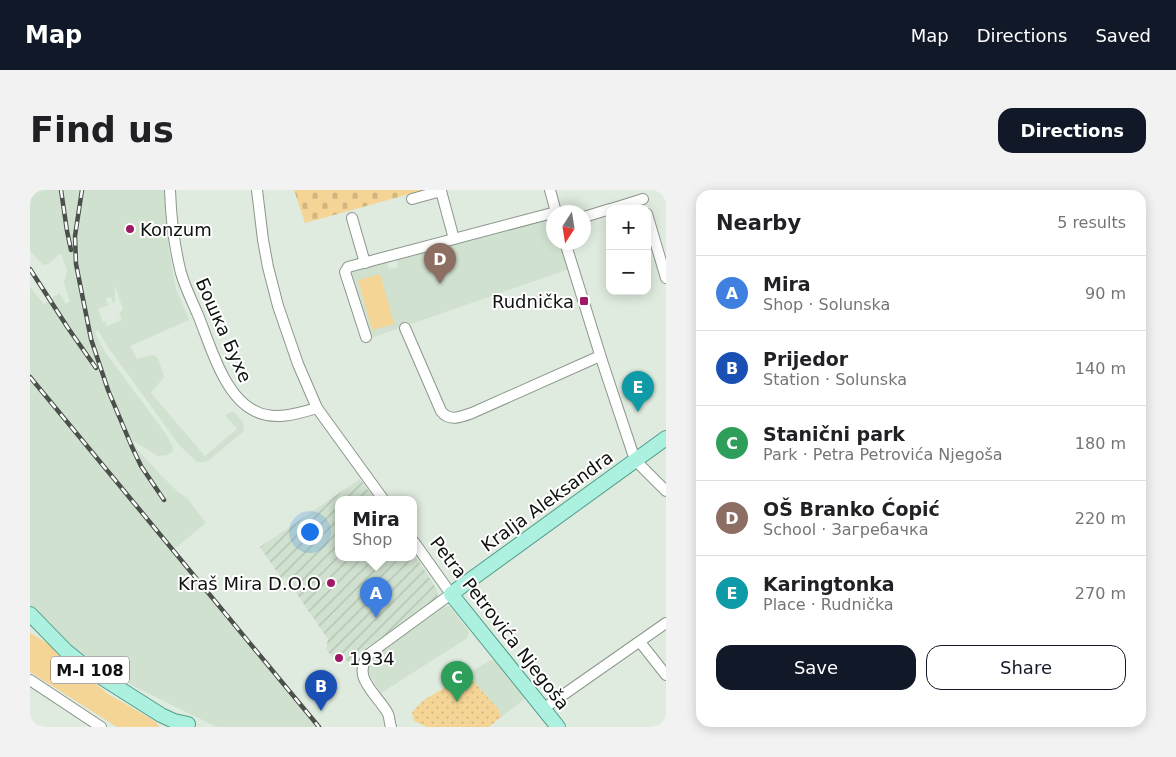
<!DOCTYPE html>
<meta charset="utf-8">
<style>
:root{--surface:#fff;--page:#f2f2f2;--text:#202124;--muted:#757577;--line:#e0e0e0;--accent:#111827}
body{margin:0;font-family:"DejaVu Sans",sans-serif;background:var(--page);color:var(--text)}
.controls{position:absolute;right:15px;top:15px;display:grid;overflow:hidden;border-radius:10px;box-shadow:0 2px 12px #0003}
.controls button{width:45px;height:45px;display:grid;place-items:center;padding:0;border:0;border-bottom:1px solid var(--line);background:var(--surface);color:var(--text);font:25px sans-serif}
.compass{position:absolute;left:516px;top:15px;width:45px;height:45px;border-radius:50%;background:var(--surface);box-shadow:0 2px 12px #0003;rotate:192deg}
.you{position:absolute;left:279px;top:341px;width:18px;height:18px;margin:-12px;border:4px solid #fff;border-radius:50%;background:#1a73e8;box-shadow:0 0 0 8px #1a73e833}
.badge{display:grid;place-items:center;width:32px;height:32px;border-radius:50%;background:var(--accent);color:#fff;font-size:16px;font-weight:700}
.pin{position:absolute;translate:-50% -41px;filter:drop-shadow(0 1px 2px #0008)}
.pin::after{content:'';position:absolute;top:26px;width:18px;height:15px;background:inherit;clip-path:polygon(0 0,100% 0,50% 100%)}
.popup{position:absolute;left:305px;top:306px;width:82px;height:65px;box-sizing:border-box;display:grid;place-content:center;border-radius:10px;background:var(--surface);filter:drop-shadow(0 1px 4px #0005);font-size:16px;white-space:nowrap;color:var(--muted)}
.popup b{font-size:19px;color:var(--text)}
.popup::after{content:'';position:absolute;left:50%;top:100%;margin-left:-10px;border:10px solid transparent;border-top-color:var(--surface)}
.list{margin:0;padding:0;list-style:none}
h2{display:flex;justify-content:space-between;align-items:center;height:65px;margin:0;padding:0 20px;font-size:21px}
h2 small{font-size:16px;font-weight:400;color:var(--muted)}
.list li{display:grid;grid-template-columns:32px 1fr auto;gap:15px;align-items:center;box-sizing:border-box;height:75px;padding:0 20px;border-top:1px solid var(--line)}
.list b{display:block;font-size:19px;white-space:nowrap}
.list p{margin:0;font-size:16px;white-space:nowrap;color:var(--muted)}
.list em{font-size:16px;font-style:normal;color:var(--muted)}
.actions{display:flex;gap:10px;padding:15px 20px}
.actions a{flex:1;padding:11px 0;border:1px solid var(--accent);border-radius:15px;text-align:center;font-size:18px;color:var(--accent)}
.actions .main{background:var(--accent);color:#fff}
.map{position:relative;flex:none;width:636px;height:537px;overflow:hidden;border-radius:15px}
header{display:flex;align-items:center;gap:30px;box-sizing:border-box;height:70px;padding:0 25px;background:var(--accent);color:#fff}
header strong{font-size:24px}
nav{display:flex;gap:28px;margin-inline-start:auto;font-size:18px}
.intro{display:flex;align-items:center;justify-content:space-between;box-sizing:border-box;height:120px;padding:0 30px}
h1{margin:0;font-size:35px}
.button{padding:12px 22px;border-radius:15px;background:var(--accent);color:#fff;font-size:18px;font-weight:700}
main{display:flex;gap:30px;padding:0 30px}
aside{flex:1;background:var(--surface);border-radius:15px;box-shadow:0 2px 12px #0003}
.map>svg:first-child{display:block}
.built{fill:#d0e1cf;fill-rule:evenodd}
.industrial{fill:url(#industrial-furrows)}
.green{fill:#f5d596}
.cemetery{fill:url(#cemetery-stones)}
.park{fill:url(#park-dots)}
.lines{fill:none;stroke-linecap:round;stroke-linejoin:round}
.minor-casing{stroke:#8c978c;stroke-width:12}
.major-casing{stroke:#519c89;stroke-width:16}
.minor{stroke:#fff;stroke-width:10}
.major{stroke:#acf1e0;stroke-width:14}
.rail-casing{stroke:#4b504b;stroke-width:4.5}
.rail{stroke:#fff;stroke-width:2.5;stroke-dasharray:8;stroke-linecap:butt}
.poi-dot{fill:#a01967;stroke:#fff;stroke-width:2}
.labels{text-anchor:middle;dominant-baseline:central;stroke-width:4;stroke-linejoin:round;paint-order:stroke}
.shield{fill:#fff;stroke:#575957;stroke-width:1}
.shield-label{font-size:16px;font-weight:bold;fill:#0f120f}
.poi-label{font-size:18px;fill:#0f120f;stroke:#fff;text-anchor:start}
.street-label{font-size:18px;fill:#0f120f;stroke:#fff}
</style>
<header>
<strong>Map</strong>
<nav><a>Map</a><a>Directions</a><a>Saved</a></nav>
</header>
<div class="intro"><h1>Find us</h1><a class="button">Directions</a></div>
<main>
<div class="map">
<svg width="636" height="537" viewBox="0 0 636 537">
<defs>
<pattern id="industrial-furrows" width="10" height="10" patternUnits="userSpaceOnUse" patternTransform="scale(1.25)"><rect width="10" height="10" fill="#d0e1cf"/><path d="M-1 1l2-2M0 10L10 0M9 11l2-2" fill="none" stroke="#b1c0b1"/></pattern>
<pattern id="cemetery-stones" width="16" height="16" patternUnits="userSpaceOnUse" patternTransform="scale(1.25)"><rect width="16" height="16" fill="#f5d596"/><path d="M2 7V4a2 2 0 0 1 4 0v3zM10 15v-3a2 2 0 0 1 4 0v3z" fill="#d1b680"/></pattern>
<pattern id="park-dots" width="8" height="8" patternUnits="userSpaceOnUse" patternTransform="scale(1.25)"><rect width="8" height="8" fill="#f5d596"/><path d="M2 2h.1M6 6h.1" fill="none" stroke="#d1b680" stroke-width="1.8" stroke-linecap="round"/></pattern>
</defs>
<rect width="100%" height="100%" fill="#dfebdf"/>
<g class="built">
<path d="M 0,0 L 136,0 L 139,60 L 146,99 L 159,130 L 100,156 L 107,169 L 123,165 L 128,168 L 134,187 L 121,203 L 175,266 L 207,239 L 195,225 L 201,222 L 204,222 L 213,232 L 214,241 L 179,270 L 175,272 L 167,272 L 150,256 L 78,157 L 68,140 L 65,143 L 75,162 L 136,244 L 143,257 L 143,261 L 138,265 L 128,266 L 102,250 L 107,259 L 128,282 L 149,303 L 157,308 L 176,333 L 143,360 L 292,537 L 187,537 L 105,497 L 73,478 L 33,449 L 0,415 L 0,97 L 14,114 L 29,103 L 36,114 L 40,111 L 34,93 L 37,80 L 31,63 L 18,74 L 13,75 L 0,61 ZM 85,95 L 93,120 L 89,123 L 92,130 L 77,136 L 75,131 L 73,132 L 68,119 L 78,115 L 76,109 L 81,107 L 83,113 L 85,112 Z"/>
<path d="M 521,25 L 523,33 L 524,52 L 529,53 L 539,79 L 341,148 L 321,83 L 357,72 L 359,79 L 368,77 L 367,69 Z"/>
<path d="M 419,416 L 438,440 L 439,443 L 436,449 L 351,503 L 337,482 L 340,467 L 412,417 Z"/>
<path d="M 461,470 L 468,471 L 496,508 L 471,527 L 469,520 L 437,484 Z"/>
</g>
<path class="industrial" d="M 330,289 L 345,309 L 308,309 L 308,367 L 384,367 L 384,364 L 406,398 L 408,404 L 407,407 L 402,413 L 333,460 L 318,472 L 315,469 L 307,474 L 296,459 L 298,449 L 255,387 L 252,389 L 230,357 Z"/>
<g class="green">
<path d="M 350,84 L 364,134 L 342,140 L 328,90 Z"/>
<path d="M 0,443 L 17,453 L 78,504 L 120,528 L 127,533 L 129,537 L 87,537 L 0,482 Z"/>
</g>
<path class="cemetery" d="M 264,0 L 394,0 L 275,33 Z"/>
<path class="park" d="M 437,484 L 469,520 L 471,527 L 459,537 L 397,537 L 384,531 L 382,522 L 394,510 Z"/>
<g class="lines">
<g class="minor-casing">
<g id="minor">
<path d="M 140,0 C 141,28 144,56 151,83 C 155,97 162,111 168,125 C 180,154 194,207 225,221 C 244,231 267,224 287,218"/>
<path d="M 227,0 L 233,50 L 238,77 L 248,116 L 268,174 L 287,218 L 353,309"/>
<path d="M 520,0 L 526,22"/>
<path d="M 382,9 L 411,1 L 424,49"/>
<path d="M 581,19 L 613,9"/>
<path d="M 617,24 L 636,88"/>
<path d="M 554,27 L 580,19"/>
<path d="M 322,28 L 335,73"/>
<path d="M 535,52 L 573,174 L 605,270 L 636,301"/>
<path d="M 375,138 L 411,221 C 419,232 431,227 442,223 L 570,166"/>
<path d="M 336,147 L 315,82 L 318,77 L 526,22"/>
<path d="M 610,452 L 636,485"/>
<path d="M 0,490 L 71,537"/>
<path d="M 513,519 L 636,433"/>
<path d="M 361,537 C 359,532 360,526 357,522 C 345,502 321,487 339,464 L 421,404 L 384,352"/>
</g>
</g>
<g class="major-casing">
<g id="major">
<path d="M 0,424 L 36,461 L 60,480 L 131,525 L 144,531 L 158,534"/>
<path d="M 528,537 L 421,404 L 636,248"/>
</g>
</g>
<use href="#minor" class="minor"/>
<use href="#major" class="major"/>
<g class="rail-casing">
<g id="rail">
<path d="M 31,0 L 37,41 L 41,60"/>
<path d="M 52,0 L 45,46 L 46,74 L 61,149 L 78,200 L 102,257 L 111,276 L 134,310"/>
<path d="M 0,79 L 38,138 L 66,178"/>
<path d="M 0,187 L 289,537"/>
</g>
</g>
<use href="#rail" class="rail"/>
</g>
<g class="poi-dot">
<circle cx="100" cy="39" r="5"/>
<rect x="549" y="106" width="10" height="10" rx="2.5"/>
<circle cx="301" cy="393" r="5"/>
<circle cx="309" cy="468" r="5"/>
</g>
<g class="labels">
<rect class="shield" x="21" y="466.5" width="78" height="27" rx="4"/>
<g class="shield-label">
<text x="60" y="480">M-I 108</text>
</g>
<g class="poi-label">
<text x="110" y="39">Konzum</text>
<text x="544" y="111" text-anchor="end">Rudnička</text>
<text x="291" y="393" text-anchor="end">Kraš Mira D.O.O</text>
<text x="319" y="468">1934</text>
</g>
<g class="street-label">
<text transform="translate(194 140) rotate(66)">Бошка Бухе</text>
<text transform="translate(517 311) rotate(-36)">Kralja Aleksandra</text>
<text transform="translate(470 433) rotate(52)">Petra Petrovića Njegoša</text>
</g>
</g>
</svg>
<div class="controls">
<button>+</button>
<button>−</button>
</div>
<svg class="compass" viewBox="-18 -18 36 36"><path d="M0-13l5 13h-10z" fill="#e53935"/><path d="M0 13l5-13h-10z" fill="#757577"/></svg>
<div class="you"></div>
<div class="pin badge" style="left:346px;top:428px;background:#3f7fe0">A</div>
<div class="popup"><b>Mira</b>Shop</div>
<div class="pin badge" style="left:291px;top:521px;background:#1a4fb4">B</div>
<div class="pin badge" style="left:427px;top:512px;background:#2e9e5b">C</div>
<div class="pin badge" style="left:410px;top:94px;background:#8d6e63">D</div>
<div class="pin badge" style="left:608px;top:222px;background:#0f9aa8">E</div>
</div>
<aside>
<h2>Nearby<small>5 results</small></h2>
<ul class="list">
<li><span class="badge" style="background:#3f7fe0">A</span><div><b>Mira</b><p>Shop · Solunska</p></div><em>90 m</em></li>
<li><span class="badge" style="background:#1a4fb4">B</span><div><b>Prijedor</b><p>Station · Solunska</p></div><em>140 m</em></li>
<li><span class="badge" style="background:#2e9e5b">C</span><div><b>Stanični park</b><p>Park · Petra Petrovića Njegoša</p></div><em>180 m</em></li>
<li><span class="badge" style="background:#8d6e63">D</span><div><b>OŠ Branko Ćopić</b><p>School · Загребачка</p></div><em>220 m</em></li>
<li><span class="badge" style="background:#0f9aa8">E</span><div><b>Karingtonka</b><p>Place · Rudnička</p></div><em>270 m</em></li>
</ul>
<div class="actions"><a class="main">Save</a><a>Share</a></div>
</aside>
</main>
